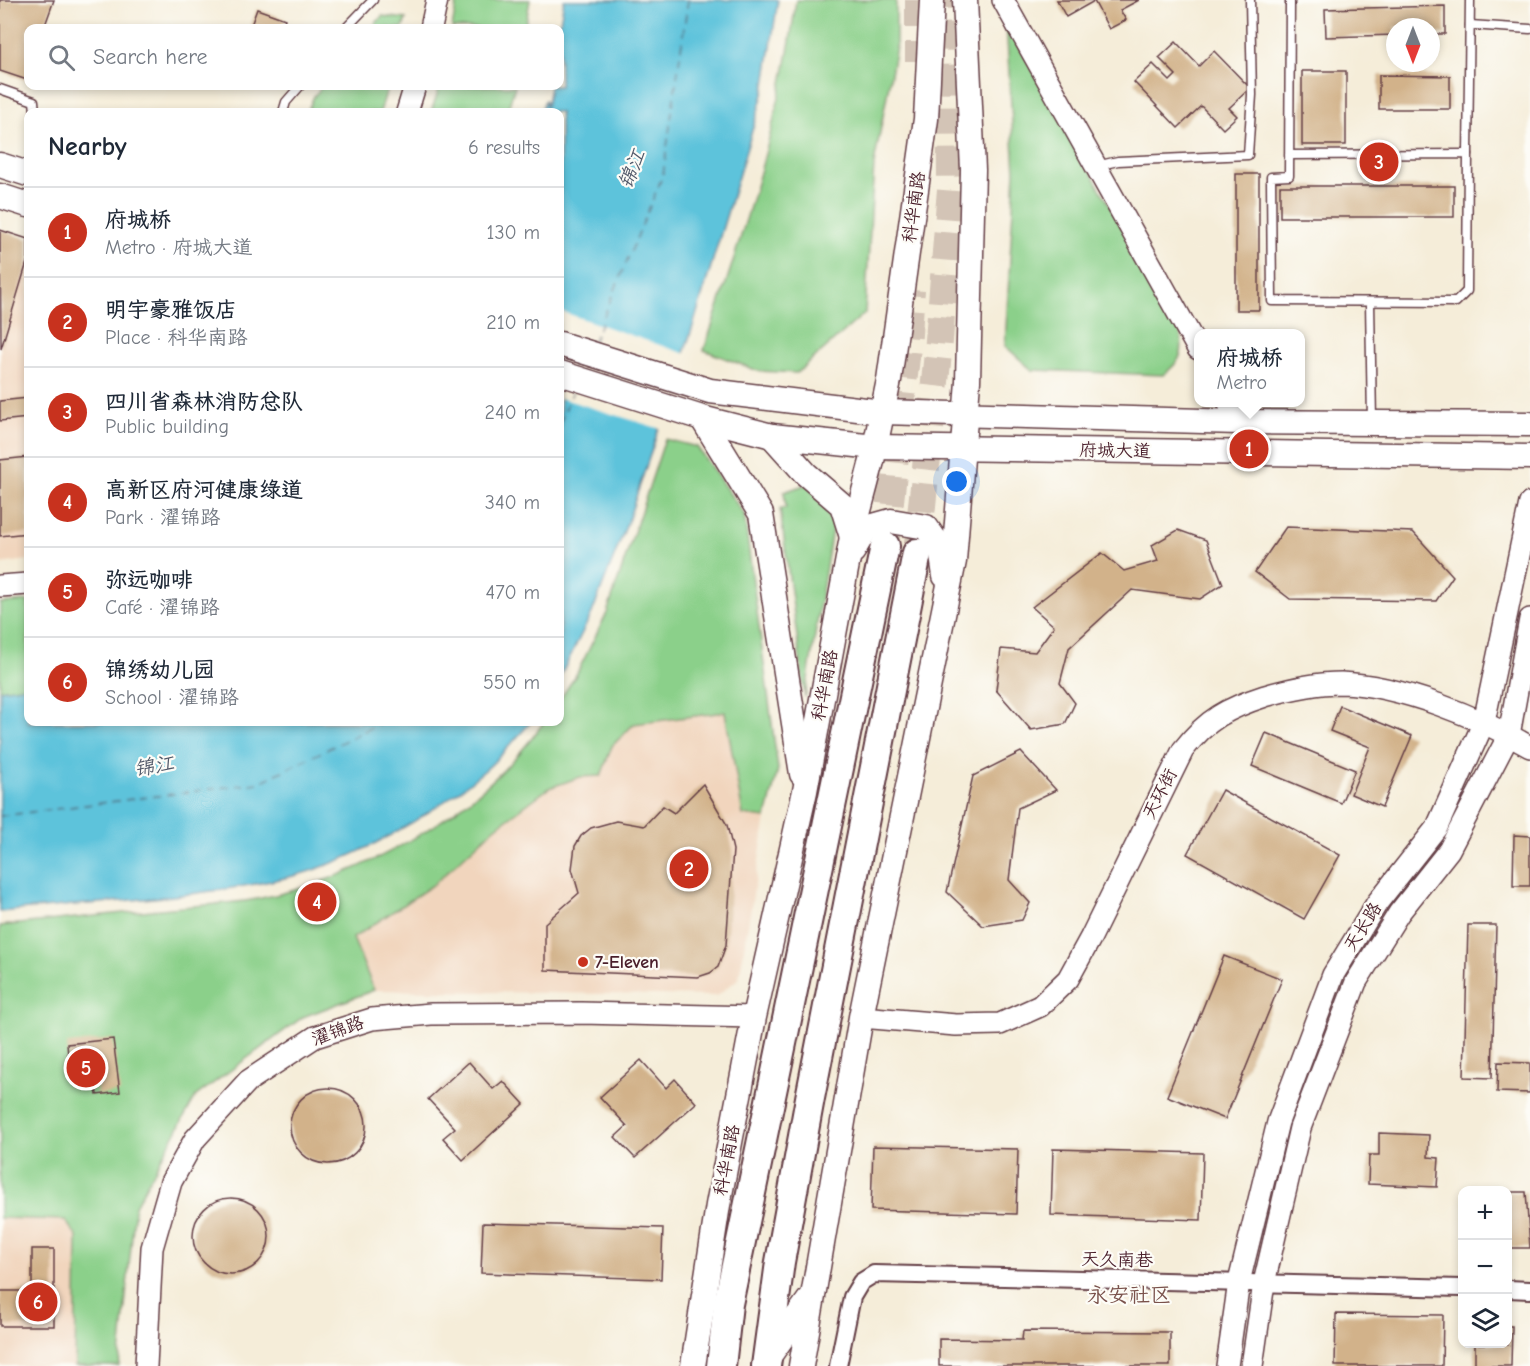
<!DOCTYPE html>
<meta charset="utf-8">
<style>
:root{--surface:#fff;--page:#f6f6f7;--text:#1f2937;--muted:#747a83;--line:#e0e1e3;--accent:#c8321e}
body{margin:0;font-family:"Comic Neue","LXGW WenKai TC",sans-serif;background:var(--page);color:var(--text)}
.controls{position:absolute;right:18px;bottom:18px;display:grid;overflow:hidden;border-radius:12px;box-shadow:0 3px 9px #0003}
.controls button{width:54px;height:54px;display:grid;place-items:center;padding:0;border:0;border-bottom:2px solid var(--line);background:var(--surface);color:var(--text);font:30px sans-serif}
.compass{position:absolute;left:1386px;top:18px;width:54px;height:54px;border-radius:50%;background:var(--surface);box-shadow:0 3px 9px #0003;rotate:180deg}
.you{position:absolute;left:957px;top:482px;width:21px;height:21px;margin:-15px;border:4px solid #fff;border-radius:50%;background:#1a73e8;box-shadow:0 0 0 9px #1a73e833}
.badge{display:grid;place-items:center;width:39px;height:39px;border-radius:50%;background:var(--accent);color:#fff;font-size:20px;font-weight:700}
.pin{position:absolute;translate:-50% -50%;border:3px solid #fff;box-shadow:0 2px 6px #0006}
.popup{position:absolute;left:1194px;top:329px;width:111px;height:78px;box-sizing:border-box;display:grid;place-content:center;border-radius:12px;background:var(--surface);filter:drop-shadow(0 2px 4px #0005);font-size:20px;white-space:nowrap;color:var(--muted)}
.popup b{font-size:22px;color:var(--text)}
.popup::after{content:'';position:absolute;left:50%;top:100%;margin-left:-12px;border:12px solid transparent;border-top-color:var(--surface)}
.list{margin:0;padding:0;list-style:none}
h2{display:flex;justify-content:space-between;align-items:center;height:78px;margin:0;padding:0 24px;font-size:26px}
h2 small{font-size:20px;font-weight:400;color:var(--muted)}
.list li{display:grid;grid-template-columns:39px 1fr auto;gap:18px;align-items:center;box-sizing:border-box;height:90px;padding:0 24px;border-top:2px solid var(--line)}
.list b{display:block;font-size:22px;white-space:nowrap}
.list p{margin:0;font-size:20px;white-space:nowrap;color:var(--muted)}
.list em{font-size:20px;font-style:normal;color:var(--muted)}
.icon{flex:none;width:33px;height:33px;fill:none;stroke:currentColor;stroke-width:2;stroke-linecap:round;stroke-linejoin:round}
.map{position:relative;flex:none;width:1530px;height:1366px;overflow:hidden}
.search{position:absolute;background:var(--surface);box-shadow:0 3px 9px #0003;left:24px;top:24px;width:540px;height:66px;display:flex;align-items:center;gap:15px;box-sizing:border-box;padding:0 21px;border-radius:12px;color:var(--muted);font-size:22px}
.panel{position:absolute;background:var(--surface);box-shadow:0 3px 9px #0003;left:24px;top:108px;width:540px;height:618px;border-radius:12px}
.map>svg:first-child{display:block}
.built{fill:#f1d5bd}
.green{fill:#8bd08a;stroke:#6a785a;stroke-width:1.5}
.water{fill:#5dc3db;stroke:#547183;stroke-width:1.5}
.pier{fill:#f5edd9}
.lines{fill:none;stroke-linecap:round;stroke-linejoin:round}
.ferry{stroke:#515869;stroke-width:1.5;stroke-dasharray:8 6;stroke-linecap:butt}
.building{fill:#d2b28a}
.trunk-tunnel{stroke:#d3c4b6;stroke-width:28;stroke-dasharray:28 14;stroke-linecap:butt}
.service-casing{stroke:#643e45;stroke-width:11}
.minor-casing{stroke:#643e45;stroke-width:20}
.tertiary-casing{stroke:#643e45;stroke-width:24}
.secondary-casing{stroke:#643e45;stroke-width:27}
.trunk-casing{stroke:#643e45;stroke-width:32}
.service{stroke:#fff;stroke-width:8}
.minor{stroke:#fff;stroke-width:16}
.tertiary{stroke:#fff;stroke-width:21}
.secondary{stroke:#fff;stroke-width:24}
.trunk{stroke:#fff;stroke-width:28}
.poi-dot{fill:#c8321e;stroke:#fdfcf7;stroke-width:2}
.labels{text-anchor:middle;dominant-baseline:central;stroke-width:4.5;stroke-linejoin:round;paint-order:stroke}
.street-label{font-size:18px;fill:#4a1f2b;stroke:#fdfcf7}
.poi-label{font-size:18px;font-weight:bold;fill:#4a1f2b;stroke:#fdfcf7;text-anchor:start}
.water-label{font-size:20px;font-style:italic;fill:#515869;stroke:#fdfcf7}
.quarter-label{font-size:21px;fill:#7a524c;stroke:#fdfcf7}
</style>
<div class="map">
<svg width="1530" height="1366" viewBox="0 0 1530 1366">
<rect width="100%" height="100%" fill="#fdfcf7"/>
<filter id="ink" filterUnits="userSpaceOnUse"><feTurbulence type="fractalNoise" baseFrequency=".0167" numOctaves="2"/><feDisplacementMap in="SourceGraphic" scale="12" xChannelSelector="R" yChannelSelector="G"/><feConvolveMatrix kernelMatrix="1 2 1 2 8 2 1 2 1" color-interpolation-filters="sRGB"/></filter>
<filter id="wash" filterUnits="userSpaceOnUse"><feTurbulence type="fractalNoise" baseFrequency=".008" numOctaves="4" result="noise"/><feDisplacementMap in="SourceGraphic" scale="24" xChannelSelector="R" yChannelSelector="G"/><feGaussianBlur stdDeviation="1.35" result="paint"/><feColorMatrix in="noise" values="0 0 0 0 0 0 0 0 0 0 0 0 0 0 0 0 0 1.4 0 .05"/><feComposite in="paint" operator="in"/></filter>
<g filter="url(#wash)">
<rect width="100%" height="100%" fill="#f5edd9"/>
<g class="built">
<path d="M 0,234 L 28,243 L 28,560 L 0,564 Z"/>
<path d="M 725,712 L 743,815 L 766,818 L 739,978 L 717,996 L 374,990 L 353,939 L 433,885 L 495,828 L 549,788 L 580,777 L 601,776 L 612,746 L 634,724 Z"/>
<path d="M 0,1218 L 65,1220 L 77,1237 L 75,1366 L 0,1366 Z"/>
</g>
<g class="green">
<path d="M 457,0 L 530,0 L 525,28 L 452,28 Z"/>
<path d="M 796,0 L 896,0 L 896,47 L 874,164 L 865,313 L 797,373 L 758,371 L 704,350 C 742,235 781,121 796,0 Z"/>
<path d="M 382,16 L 406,19 L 403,28 L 372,28 Z"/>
<path d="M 1006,23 L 1180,329 C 1184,352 1183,360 1163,375 L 1032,370 L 1005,346 L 1015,172 Z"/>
<path d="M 323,86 L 388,86 L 380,112 L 307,112 L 314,96 Z"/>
<path d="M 440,86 L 515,86 L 507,112 L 431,112 Z"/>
<path d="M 665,439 L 697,447 L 744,514 L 778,769 L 766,818 L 743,815 L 725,712 L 634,724 L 612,746 L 601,776 L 580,777 L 549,788 L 495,828 L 433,885 L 353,938 L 374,990 L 303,1017 L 196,1096 L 135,1206 L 119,1366 L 75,1366 L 77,1237 L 65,1220 L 0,1218 L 0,926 C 57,920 114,914 171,908 C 200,905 229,904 257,899 C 364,878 481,812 544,722 L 560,722 L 560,699 L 576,675 L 607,613 Z"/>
<path d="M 807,484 L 834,517 L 805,697 L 780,509 L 786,508 L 784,492 Z"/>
<path d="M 28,601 L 28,686 L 0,690 L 0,603 Z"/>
</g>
<g class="water">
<path d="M 564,0 L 778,0 L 764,91 L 693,326 L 628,521 L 592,613 L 560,677 L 560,112 L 541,112 L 545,99 L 546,108 L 550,86 L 560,86 L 559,28 Z"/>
<path d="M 28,686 L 28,722 L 531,722 C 516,738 501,757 484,771 C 432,815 352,863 285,878 C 192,899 94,902 0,912 L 0,690 Z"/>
</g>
<path class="pier" d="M 560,311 L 686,354 L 661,429 L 560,398 Z"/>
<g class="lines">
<g class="ferry">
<path d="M 593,342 L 663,175 L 688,0"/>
<path d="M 560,423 L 574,388"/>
<path d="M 0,816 L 258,783 L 383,722"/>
</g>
</g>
<g id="blocks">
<g class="building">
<path d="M 0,0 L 54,0 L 44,28 L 28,28 L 27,80 L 0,71 Z"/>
<path d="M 1057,0 L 1139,0 L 1120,10 L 1126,20 L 1109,29 L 1094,1 L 1066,17 Z"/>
<path d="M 1445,6 L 1445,34 L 1431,34 L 1431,27 L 1395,27 L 1395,35 L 1326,37 L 1325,9 Z"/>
<path d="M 257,9 L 285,19 L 282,28 L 250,28 Z"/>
<path d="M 1176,42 L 1199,66 L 1214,51 L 1250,88 L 1229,108 L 1237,116 L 1223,129 L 1201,106 L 1178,128 L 1134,82 L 1153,64 L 1170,81 L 1176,75 L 1159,58 Z"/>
<rect x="1302" y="71" width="44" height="74"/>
<path d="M 1379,75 L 1450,76 L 1450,109 L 1379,109 Z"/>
<rect x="1236" y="174" width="23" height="136"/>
<rect x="1280" y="186" width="174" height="31"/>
<path d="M 0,230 L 28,239 L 28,259 L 1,349 Z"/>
<path d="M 28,398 L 28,418 L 0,421 L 0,401 Z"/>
<path d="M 28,457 L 28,533 L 0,536 L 0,460 Z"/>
<path d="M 1286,527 L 1413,532 L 1453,576 L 1436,601 L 1290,599 L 1255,572 Z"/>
<path d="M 1178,530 L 1206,540 L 1223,584 L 1200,599 L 1132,590 L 1069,648 L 1060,683 L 1075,703 L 1065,724 L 1031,730 L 996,690 L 1001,649 L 1035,652 L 1054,626 L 1032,607 L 1102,553 L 1124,571 L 1158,561 L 1152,545 Z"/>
<path d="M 1340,706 L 1412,736 L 1382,807 L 1351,794 L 1370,747 L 1330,731 Z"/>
<path d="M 1266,733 L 1355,770 L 1341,803 L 1252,766 Z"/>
<path d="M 1021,752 L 1056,790 L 1018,808 L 1009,880 L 1030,903 L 1022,920 L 983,926 L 947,892 L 973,776 Z"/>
<path d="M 703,784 L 727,825 L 733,850 L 726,945 L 718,967 L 710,973 L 698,977 L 545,970 L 545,923 L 579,893 L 572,869 L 575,846 L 581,836 L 591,828 L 616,821 L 644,826 L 663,806 L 674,813 Z"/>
<path d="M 1222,790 L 1340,855 L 1304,919 L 1187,854 Z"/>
<path d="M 1514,835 L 1530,836 L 1530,886 L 1513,886 Z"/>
<path d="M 1468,925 L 1496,925 L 1492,1078 L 1464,1077 Z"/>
<path d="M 1224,956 L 1282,979 L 1225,1119 L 1167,1096 Z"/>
<path d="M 113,1039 L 120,1092 L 97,1095 L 94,1065 L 69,1068 L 67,1044 Z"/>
<path d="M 641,1060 L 666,1088 L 675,1079 L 696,1103 L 635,1158 L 615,1137 L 627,1126 L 600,1097 Z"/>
<path d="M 469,1062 L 493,1089 L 503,1081 L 524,1104 L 463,1160 L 443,1138 L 455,1128 L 428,1099 Z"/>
<path d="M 1498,1062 L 1530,1063 L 1530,1093 L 1497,1092 Z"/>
<circle cx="328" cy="1126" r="38"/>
<path d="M 1379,1133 L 1429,1135 L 1428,1157 L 1439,1158 L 1437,1187 L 1368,1184 L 1369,1155 L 1379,1155 Z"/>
<path d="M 873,1146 L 1018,1149 L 1016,1214 L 871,1210 Z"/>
<path d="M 1053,1149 L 1203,1153 L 1201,1220 L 1051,1215 Z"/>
<path d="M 1508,1192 L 1526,1192 L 1530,1248 L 1508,1248 Z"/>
<circle cx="231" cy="1236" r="38"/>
<path d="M 483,1223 L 663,1228 L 661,1279 L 481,1273 Z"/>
<path d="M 32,1249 L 54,1249 L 54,1326 L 0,1326 L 0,1291 L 32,1291 Z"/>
<path d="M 1336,1314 L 1443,1315 L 1442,1366 L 1335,1366 Z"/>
<path d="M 1508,1326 L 1512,1326 L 1511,1366 L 1475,1366 L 1475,1344 L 1508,1344 Z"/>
<path d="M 1023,1331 L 1170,1332 L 1170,1366 L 939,1366 L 939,1339 L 1022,1340 Z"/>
</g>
</g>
</g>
<g filter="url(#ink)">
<use href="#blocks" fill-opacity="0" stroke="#643e45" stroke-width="1.5"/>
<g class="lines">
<g class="trunk-tunnel">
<path d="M 919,0 L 919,61"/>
<path d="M 885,546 L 907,348 L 911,290"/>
<path d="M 917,553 L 938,353 L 951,189 L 950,0"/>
</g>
<g class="service-casing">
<g id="service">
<path d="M 1470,25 L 1530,29"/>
<path d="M 346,28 L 373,0"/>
<path d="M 0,89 L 34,101 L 35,112"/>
<path d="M 283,112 L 286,102 L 300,86"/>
<path d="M 1468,154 L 1470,0"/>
<path d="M 1289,155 L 1468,154 L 1467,291 L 1456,302 L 1272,301 L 1271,177 L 1289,176 L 1290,0"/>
<path d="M 1096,166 L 1118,161 L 1248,155 L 1252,95 L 1250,0"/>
<path d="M 1370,302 L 1372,422"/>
</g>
</g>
<g class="minor-casing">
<g id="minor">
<path d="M 1508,1289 L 1530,1290"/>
<path d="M 838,1366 L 852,1297 L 861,1282 L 874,1274 L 1462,1288"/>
</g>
</g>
<g class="tertiary-casing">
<g id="tertiary">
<path d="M 1003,0 L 1198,349"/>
<path d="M 431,28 L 437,0"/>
<path d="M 407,112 L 415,86"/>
<path d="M 1228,402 L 1238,422"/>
<path d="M 0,586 L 28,584"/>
<path d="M 861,1017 L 956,1025 L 1000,1024 L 1040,1006 L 1068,979 L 1091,937 L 1183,750 C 1207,719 1228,708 1265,696 C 1289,689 1315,683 1341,683 C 1400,685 1479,717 1530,747"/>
<path d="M 146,1366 L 152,1248 L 171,1182 L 195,1139 L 248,1081 L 315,1037 L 372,1019 L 431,1014 L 581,1013 L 754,1017"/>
<path d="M 1227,1366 L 1239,1282 L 1278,1122 L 1333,975 L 1377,903 L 1437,827 L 1484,722 L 1530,503"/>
<path d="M 1252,1366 L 1264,1283 L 1300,1128 L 1356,982 L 1399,913 L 1449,850 L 1509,735 L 1530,619"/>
</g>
</g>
<g class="secondary-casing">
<g id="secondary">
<path d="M 0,165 L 28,174"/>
<path d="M 0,196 L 28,205"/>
<path d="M 560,344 L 710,391 L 882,412 L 1238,422 L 1530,424"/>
<path d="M 560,373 L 702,418 L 772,436 L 875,447 L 1530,457"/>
<path d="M 702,418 L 761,514 L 802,774"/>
<path d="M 772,436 L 806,474 L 842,505 L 852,537"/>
<path d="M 853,551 L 866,528 L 891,521 L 926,527 L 941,548 L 945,576"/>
<path d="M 767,1359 L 809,1300"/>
<path d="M 693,1366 L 718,1205 L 754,1017 L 805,791 L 852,537 L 872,461 L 889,380 L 926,119 L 932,0"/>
<path d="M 801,1366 L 861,1017 L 954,561 L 968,381 L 973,170 L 965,0"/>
</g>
</g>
<g class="trunk-casing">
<g id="trunk">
<path d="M 721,1366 L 728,1304 L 885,546"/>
<path d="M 766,1366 L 780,1262 L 810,1098 L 917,553"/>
</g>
</g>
<use href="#service" class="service"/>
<use href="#minor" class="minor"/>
<use href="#tertiary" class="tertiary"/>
<use href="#secondary" class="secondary"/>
<use href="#trunk" class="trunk"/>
</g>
</g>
<circle class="poi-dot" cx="583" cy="962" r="6"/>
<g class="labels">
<g class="street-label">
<text transform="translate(914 207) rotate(-82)">科华南路</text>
<text transform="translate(1115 451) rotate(1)">府城大道</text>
<text transform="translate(825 685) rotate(-79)">科华南路</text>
<text transform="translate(1160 794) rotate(-63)">天环街</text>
<text transform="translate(1363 927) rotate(-58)">天长路</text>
<text transform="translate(338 1031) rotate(-20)">濯锦路</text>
<text transform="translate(727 1160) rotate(-79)">科华南路</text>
<text transform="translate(1117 1260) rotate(1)">天久南巷</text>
</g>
<g class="poi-label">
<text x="595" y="962">7-Eleven</text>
</g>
<g class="water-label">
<text transform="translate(632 169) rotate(-68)">锦江</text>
<text transform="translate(154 766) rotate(-10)">锦江</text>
</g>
<g class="quarter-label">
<text x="1129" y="1295">永安社区</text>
</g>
</g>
</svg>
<div class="controls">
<button>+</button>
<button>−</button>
<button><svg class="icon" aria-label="layers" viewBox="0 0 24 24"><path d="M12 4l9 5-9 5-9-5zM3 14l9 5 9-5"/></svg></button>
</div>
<svg class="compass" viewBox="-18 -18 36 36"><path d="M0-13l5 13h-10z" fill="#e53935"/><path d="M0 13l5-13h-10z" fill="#747a83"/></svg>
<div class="you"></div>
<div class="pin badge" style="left:1249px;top:449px">1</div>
<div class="popup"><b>府城桥</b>Metro</div>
<div class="pin badge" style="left:689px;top:869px">2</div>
<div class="pin badge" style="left:1379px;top:162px">3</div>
<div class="pin badge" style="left:317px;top:902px">4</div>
<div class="pin badge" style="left:86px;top:1068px">5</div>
<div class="pin badge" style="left:38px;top:1302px">6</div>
<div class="search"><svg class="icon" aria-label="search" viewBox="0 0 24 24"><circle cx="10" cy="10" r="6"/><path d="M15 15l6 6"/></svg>Search here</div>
<section class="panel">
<h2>Nearby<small>6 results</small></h2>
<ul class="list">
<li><span class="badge">1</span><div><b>府城桥</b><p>Metro · 府城大道</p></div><em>130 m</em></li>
<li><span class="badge">2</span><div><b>明宇豪雅饭店</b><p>Place · 科华南路</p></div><em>210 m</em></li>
<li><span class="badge">3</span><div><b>四川省森林消防总队</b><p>Public building</p></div><em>240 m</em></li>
<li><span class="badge">4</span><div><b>高新区府河健康绿道</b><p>Park · 濯锦路</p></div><em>340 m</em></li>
<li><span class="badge">5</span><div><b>弥远咖啡</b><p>Café · 濯锦路</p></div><em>470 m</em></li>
<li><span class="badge">6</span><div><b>锦绣幼儿园</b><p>School · 濯锦路</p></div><em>550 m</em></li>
</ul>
</section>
</div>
